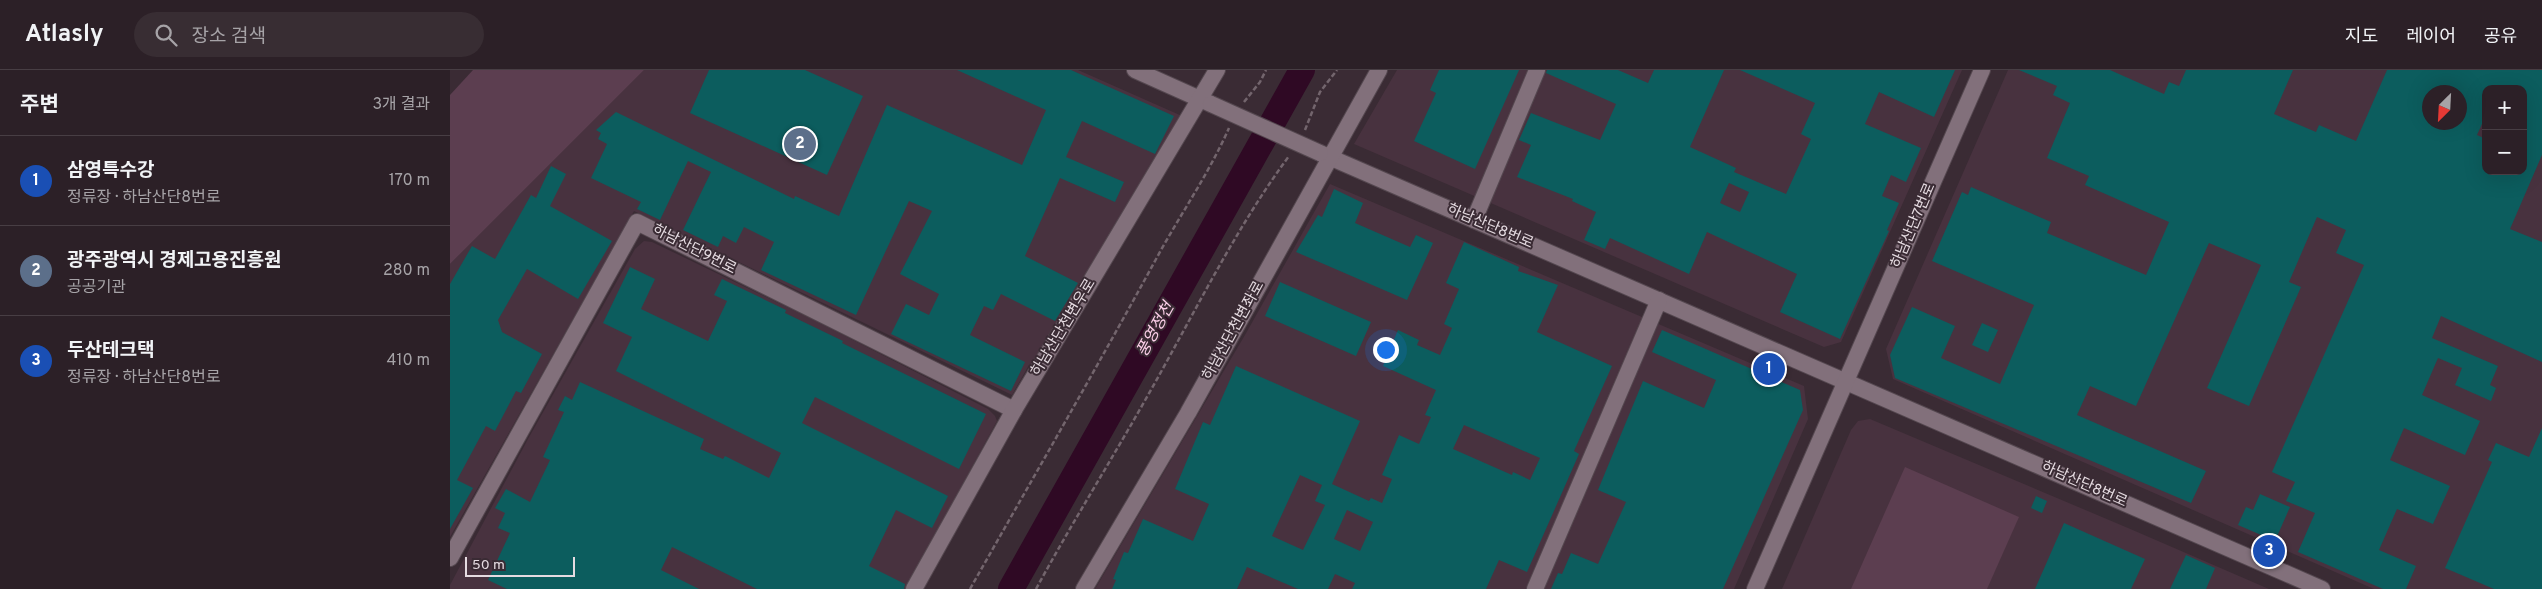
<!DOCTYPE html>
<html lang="ko">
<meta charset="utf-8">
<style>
:root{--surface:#2c2027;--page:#382d33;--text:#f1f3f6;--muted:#a6a3a7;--line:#483e44;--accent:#ea580c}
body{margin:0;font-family:Overpass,"Noto Sans KR",sans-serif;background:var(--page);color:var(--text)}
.controls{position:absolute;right:15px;top:15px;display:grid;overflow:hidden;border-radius:10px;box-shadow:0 5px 20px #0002}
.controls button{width:45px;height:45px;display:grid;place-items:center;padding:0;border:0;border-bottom:1px solid var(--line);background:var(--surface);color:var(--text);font:25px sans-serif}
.compass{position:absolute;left:1972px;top:15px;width:45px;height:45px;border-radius:50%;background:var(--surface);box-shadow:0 5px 20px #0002;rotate:204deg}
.scale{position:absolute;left:15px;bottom:12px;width:110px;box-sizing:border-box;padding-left:5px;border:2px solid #e5dbe1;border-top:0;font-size:14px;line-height:18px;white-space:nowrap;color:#e5dbe1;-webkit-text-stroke:4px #3a2b34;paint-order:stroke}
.you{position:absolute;left:935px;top:279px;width:18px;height:18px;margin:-12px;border:4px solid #fff;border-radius:50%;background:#1a73e8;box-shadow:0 0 0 8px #1a73e833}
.badge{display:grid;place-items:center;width:32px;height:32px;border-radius:50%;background:var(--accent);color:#fff;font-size:16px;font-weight:700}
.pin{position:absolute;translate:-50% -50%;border:2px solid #fff;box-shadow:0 1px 5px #0006}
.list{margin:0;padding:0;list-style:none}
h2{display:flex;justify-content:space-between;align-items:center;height:65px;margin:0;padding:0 20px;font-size:21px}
h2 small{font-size:16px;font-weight:400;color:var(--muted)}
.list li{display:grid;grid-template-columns:32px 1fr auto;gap:15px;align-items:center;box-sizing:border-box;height:90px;padding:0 20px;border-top:1px solid var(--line)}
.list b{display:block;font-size:19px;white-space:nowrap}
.list p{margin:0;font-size:16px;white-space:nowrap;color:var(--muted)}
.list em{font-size:16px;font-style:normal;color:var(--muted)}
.icon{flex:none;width:28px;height:28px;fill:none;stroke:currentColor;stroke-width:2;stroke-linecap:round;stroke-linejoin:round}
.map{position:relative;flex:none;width:2092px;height:519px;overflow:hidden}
header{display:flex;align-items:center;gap:30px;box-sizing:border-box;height:70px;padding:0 25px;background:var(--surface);border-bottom:1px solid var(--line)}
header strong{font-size:24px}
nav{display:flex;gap:28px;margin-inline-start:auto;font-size:18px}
.search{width:350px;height:45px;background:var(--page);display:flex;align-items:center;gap:12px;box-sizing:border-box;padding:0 18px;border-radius:28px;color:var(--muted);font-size:19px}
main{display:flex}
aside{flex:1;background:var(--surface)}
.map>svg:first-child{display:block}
.built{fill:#48323f;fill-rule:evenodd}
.green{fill:#5c3e50}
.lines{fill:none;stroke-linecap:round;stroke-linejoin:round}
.river{stroke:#2f0924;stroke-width:26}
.building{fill:#0c5d5e;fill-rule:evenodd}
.minor-casing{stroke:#54474f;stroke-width:18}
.path{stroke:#73656d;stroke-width:2.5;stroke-dasharray:5 2.5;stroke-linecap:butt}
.minor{stroke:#82707b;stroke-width:16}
.minor-bridge-casing{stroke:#54474f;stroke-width:18;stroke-linecap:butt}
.minor-bridge{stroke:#82707b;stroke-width:16}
.labels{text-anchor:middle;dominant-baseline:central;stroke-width:4;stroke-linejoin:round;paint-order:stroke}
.street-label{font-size:15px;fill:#e5dbe1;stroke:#3a2b34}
.water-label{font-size:16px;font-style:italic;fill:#fccfe9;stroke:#3a2b34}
</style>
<header>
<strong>Atlasly</strong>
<div class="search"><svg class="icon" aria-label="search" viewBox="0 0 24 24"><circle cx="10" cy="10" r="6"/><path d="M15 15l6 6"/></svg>장소 검색</div>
<nav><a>지도</a><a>레이어</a><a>공유</a></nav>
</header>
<main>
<aside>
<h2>주변<small>3개 결과</small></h2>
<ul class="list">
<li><span class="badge" style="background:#1a4fb4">1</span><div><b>삼영특수강</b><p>정류장 · 하남산단8번로</p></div><em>170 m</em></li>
<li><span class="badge" style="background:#5c6f8a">2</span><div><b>광주광역시 경제고용진흥원</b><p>공공기관</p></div><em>280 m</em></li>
<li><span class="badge" style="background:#1a4fb4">3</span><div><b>두산테크택</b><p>정류장 · 하남산단8번로</p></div><em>410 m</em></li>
</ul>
</aside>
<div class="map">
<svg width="2092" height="519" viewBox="0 0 2092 519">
<rect width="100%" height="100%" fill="#3a2b34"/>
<g class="built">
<path d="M 194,0 L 628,0 L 732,46 L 586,295 L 579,295 L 562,325 L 184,141 L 0,467 L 0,194 Z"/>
<path d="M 947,0 L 1512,0 L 1391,272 L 1374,277 L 904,74 Z"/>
<path d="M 1558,0 L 2092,0 L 2092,519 L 1924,519 L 1443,309 L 1436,279 ZM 2036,19 L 2073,19 L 2073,101 L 2036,101 ZM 1980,22 L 2010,22 L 2010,52 L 1980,52 Z"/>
<path d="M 880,114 L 1354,316 L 1358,349 L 1284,519 L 645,519 L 795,265 Z"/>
<path d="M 194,171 L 202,172 L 362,249 L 538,339 L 545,346 L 547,351 L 456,519 L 0,519 L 0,515 L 78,369 L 185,179 Z"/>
<path d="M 1420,349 L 1678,458 L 1819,519 L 1332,519 L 1401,360 L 1408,351 Z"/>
</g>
<g class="green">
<path d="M 23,0 L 194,0 L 0,194 L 0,25 Z"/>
<path d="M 1455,397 L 1569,447 L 1537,519 L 1401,519 Z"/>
</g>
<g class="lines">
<path class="river" d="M 561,519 L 852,0"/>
</g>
<g class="building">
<path d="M 259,0 L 355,0 L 413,26 L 377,105 L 240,43 Z"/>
<path d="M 507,0 L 621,0 L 724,46 L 705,84 L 632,51 L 616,87 L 674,112 L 665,132 L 610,108 L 575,186 L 628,213 L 605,251 L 551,224 L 543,240 L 534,236 L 520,265 L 575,292 L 561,321 L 441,264 L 456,234 L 479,245 L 489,224 L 450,204 L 482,141 L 459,131 L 406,245 L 311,200 L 324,172 L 294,157 L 286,173 L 273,166 L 268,177 L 233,160 L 261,102 L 238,91 L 210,150 L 187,139 L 191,132 L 141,108 L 157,74 L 148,69 L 151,63 L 146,60 L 166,42 L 344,129 L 345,126 L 389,146 L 437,35 L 572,95 L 596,40 Z"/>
<path d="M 989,0 L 1069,0 L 1025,99 L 964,71 L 986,23 L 980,20 Z"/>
<path d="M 1097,0 L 1168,0 L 1198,13 L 1204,0 L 1274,0 L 1240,77 L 1286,98 L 1284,102 L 1336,124 L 1361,69 L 1351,64 L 1365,33 L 1290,0 L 1505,0 L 1484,47 L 1429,22 L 1415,54 L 1471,78 L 1456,112 L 1441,105 L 1432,126 L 1449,133 L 1437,160 L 1439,161 L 1390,269 L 1330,242 L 1347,204 L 1257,162 L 1239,204 L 1160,168 L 1155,179 L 1134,170 L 1146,142 L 1122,131 L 1123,129 L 1067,107 L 1081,75 L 1069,70 L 1081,43 L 1150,70 L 1166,34 L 1096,3 ZM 1279,113 L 1299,122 L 1290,142 L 1270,133 Z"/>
<path d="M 1569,0 L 1660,0 L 1714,24 L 1719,12 L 1729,16 L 1736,0 L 1843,0 L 1824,44 L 1866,62 L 1869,55 L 1906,71 L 1937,0 L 2092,0 L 2092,85 L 2060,159 L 2092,172 L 2092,292 L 1991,246 L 1982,268 L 2048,296 L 2040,315 L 2046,318 L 2041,331 L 2005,315 L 2012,298 L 1988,288 L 1972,325 L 2030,351 L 2015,385 L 1954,358 L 1940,390 L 2000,416 L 1983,454 L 1947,439 L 1929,480 L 1966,496 L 1956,519 L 1933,519 L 1848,482 L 1865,443 L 1836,431 L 1845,412 L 1822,402 L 1914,195 L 1886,183 L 1896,160 L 1867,147 L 1839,212 L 1851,217 L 1799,336 L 1757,318 L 1811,195 L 1759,173 L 1686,336 L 1640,316 L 1627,345 L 1756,401 L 1741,433 L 1445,308 L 1440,285 L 1462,237 L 1505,256 L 1491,288 L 1550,314 L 1584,235 L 1482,191 L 1512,122 L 1518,125 L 1521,117 L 1601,152 L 1597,163 L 1696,205 L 1719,152 L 1635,115 L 1639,106 L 1597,88 L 1620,33 L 1603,25 L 1607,16 ZM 2036,19 L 2073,19 L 2073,101 L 2036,101 L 2036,69 L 2027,65 L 2036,45 ZM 1980,22 L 2010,22 L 2010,52 L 1980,52 Z"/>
<path d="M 101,96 L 116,104 L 100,136 L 162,171 L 128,229 L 77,199 L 48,250 L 52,262 L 92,284 L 71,323 L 66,321 L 45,361 L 36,356 L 7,410 L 23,418 L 0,459 L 0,214 L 22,176 L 45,189 L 81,125 L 86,128 Z"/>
<path d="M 884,119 L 913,133 L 905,153 L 960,177 L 966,165 L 983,173 L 957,230 L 846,182 L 868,145 L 872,147 Z"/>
<path d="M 1014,172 L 1069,197 L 1068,201 L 1108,215 L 1087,262 L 1162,296 L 1124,381 L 1129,384 L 1077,502 L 1049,490 L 1036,519 L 902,519 L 905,513 L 885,504 L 878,519 L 848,519 L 797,497 L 787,519 L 662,519 L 666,510 L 663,509 L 674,482 L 678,483 L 693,449 L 743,471 L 759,434 L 725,419 L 753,352 L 760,355 L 786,296 L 910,351 L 882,414 L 919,431 L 921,428 L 932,433 L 942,409 L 932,405 L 949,365 L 969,374 L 981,347 L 975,345 L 986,320 L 933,296 L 948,260 L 969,270 L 967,275 L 990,285 L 1002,258 L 994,254 L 1009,219 L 996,213 ZM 1014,355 L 1090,388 L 1080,410 L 1063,402 L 1062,405 L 1003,379 ZM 850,405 L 872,415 L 865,431 L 875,435 L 853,480 L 822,466 ZM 897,440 L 923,452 L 910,481 L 884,469 Z"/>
<path d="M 180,197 L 205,209 L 191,239 L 258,271 L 277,231 L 264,225 L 272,209 L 336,240 L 335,243 L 393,271 L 392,273 L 536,344 L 509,399 L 365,327 L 352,353 L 498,426 L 482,458 L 446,440 L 419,496 L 455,514 L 454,519 L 307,519 L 222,477 L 211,500 L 249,519 L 57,519 L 38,510 L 60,463 L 48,458 L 55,443 L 45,438 L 56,419 L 80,432 L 100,390 L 93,387 L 114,342 L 108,340 L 115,326 L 122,330 L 130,312 L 254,369 L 250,379 L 273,389 L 275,386 L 319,408 L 331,383 L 166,301 L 182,267 L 153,253 Z"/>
<path d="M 830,212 L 921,252 L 906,286 L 815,246 Z"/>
<path d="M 1532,253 L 1548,260 L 1538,282 L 1522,275 Z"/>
<path d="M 1212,260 L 1350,320 L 1353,340 L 1273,519 L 1101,519 L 1108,503 L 1112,504 L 1121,483 L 1148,494 L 1176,432 L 1148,420 L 1193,311 L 1254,338 L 1266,310 L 1202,282 Z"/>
<path d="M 2092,358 L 2092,519 L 2044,519 L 1995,498 L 2042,392 L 2038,390 L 2046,373 L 2079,387 Z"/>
<path d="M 1810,424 L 1840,437 L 1825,471 L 1788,455 L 1796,437 L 1803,440 Z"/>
<path d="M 1586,426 L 1597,431 L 1592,443 L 1581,438 Z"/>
<path d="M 1614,453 L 1695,489 L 1681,519 L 1585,519 Z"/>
<path d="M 1736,485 L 1765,498 L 1756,519 L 1720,519 Z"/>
</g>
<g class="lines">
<g class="minor-casing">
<g id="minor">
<path d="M 685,0 L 761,34"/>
<path d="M 870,83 L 1872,519"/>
<path d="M 1024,150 L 1087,0"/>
<path d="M 0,488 L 187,152 L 564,340"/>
<path d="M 464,519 L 564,340 L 767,0"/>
<path d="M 634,519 L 738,343 L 929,0"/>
<path d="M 1085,519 L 1209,230"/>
<path d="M 1305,519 L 1532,0"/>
</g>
</g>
<g class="path">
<path d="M 794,32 L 810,12 L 816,0"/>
<path d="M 855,60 L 870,22 L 887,0"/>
<path d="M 520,519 C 584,406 649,294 711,180 C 734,139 760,101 779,58"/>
<path d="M 586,519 C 623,451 664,386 702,318 C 746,240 786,158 839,86"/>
</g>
<use href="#minor" class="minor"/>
<g class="minor-bridge-casing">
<path id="minor-bridge" d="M 761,34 L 870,83"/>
</g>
<use href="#minor-bridge" class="minor-bridge"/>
</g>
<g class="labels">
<g class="street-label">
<text transform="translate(1464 156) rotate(-67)">하남산단7번로</text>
<text transform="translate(1040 157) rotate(23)">하남산단8번로</text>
<text transform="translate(244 180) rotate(27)">하남산단9번로</text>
<text transform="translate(614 258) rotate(-59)">하남산단천변우로</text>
<text transform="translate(784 261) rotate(-61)">하남산단천변좌로</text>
<text transform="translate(1634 415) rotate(24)">하남산단8번로</text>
</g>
<g class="water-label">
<text transform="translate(706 260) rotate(-61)">풍영정천</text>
</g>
</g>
</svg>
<div class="controls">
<button>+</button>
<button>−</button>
</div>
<svg class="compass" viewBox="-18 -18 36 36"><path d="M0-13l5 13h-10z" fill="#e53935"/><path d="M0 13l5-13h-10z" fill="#a6a3a7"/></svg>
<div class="scale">50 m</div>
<div class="you"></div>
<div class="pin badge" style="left:1319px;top:299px;background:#1a4fb4">1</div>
<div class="pin badge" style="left:350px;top:74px;background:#5c6f8a">2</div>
<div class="pin badge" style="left:1819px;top:481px;background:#1a4fb4">3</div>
</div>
</main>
